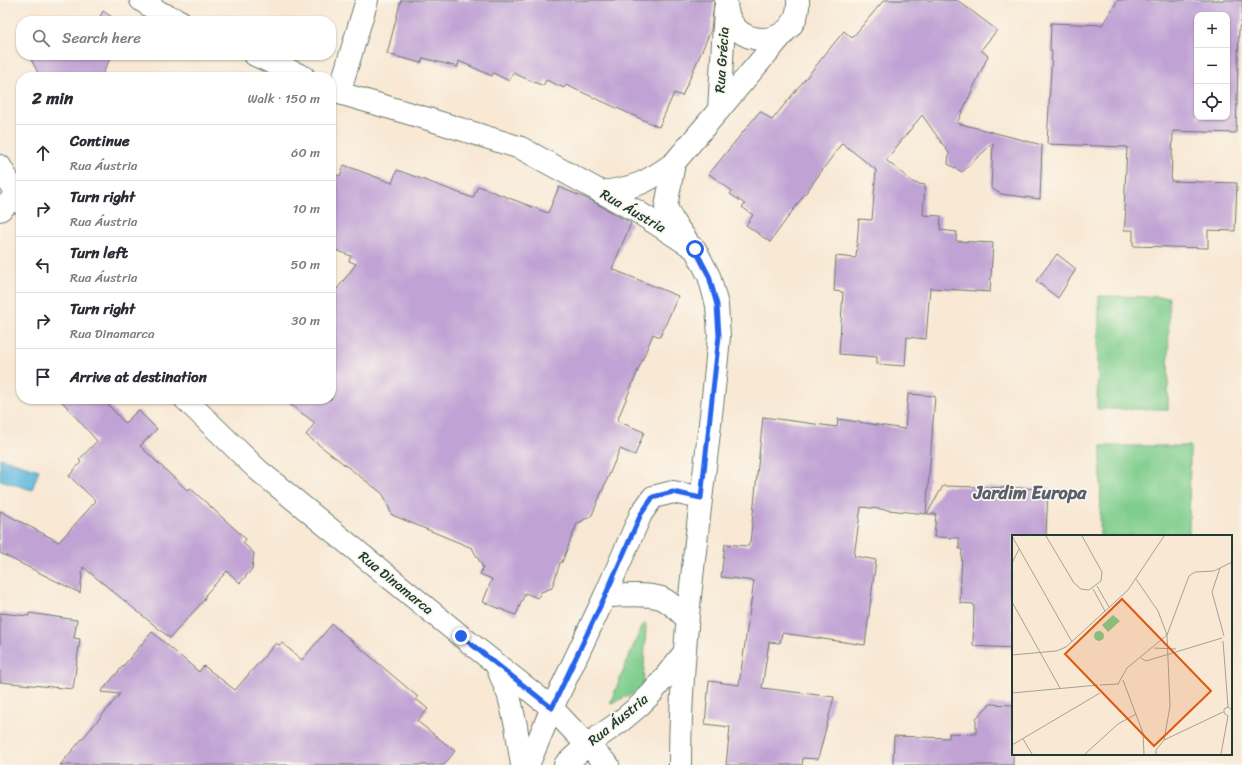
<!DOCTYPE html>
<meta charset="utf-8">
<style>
:root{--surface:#fff;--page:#f7f7f7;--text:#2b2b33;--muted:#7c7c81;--line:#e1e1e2}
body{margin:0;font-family:Sriracha,sans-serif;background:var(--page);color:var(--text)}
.controls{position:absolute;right:12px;top:12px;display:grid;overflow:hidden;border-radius:8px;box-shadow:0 1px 3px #0004}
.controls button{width:36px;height:36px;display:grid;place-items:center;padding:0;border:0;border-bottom:1px solid var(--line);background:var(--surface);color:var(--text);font:20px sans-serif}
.stop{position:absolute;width:12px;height:12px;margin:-9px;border:3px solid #2563eb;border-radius:50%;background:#fff}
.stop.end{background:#2563eb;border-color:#fff;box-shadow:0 1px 4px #0008}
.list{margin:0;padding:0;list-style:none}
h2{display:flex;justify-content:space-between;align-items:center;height:52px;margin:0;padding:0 16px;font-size:17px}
h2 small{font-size:13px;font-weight:400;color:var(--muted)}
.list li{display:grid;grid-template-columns:26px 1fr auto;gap:12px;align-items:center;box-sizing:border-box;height:56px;padding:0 16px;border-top:1px solid var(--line)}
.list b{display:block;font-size:15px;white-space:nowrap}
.list p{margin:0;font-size:13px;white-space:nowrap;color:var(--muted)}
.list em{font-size:13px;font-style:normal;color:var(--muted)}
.icon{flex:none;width:22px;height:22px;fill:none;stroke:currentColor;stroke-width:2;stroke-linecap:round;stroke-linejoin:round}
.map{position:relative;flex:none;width:1242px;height:765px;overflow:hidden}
.search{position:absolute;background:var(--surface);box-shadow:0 1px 3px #0004;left:16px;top:16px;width:320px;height:44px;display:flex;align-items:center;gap:10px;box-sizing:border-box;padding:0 14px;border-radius:16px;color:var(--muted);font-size:15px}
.panel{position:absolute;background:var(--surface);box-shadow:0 1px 3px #0004;left:16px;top:72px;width:320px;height:332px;border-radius:16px}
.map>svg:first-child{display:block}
.green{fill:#7fcd8d;stroke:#4f8560}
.water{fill:#60b7dd;stroke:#407a88}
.building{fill:#c0a2d4;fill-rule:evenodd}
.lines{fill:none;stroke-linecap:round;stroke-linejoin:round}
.minor-casing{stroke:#6b796c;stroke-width:24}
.minor{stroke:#fff;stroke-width:22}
.route{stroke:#2563eb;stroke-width:5}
.labels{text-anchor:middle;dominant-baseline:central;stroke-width:3.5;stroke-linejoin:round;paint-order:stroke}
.street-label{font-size:14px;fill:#1f3d34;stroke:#fbf7ec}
.district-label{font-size:18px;font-weight:bold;fill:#57606c;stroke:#fbf7ec}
.inset-road{fill:none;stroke:#a1a494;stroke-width:1}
.view{fill:#de580e;fill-opacity:0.15;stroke:#de580e;stroke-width:2}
.inset-edge{fill:none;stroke:#1f3d34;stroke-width:2}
</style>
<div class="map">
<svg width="1242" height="765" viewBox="0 0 1242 765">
<rect width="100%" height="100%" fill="#fbf7ec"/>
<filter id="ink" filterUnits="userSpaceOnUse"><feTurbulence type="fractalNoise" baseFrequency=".025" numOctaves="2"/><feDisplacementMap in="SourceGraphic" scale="8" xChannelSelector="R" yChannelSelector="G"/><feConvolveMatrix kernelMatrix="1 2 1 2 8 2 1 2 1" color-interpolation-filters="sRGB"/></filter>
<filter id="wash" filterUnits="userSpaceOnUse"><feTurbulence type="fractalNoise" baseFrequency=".012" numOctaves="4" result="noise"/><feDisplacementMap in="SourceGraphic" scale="16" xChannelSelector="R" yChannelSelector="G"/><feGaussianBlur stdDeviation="0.9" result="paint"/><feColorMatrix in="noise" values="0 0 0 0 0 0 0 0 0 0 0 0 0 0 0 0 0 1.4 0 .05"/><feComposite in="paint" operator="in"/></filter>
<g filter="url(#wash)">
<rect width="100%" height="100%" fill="#f8e8d4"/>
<g class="green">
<path d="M 1099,296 L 1169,297 L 1168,409 L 1097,409 Z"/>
<path d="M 1101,446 L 1190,446 L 1189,536 L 1100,536 Z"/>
<path d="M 645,623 L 646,626 L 643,689 L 610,704 L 641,627 Z"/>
</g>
<path class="water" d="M 0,458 L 39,470 L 32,490 L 0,480 Z"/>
<g id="blocks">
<g class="building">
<path d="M 401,0 L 714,0 L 714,4 L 711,30 L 682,96 L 674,93 L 659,127 L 566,85 L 564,88 L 546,80 L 543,86 L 513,73 L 509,81 L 493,73 L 492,76 L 459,61 L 458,67 L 423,58 L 421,63 L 387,54 Z"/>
<path d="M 884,0 L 957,0 L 997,30 L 981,50 L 988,56 L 957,123 L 1042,145 L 1040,199 L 1001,194 L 991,188 L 993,143 L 962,172 L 948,164 L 949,153 L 922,115 L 886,160 L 914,183 L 925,185 L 923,215 L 941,216 L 940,230 L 957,232 L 956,241 L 993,243 L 990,292 L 930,288 L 926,339 L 907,337 L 905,366 L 877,364 L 877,357 L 839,354 L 843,292 L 834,291 L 836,256 L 856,258 L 859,219 L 872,220 L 876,170 L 842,143 L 770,242 L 746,225 L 753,215 L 742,207 L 745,204 L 730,194 L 732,191 L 709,174 L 760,111 L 772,120 L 844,31 L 852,38 Z"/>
<path d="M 1118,0 L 1242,0 L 1242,19 L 1239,28 L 1236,133 L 1173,131 L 1171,181 L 1237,183 L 1235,231 L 1208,230 L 1208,248 L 1133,246 L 1133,230 L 1124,230 L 1126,210 L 1124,210 L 1127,147 L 1047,144 L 1052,51 L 1050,51 L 1051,23 L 1102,25 ZM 1197,15 L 1227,15 L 1227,117 L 1197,117 Z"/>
<path d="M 103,11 L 118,21 L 98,21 Z"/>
<path d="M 29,55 L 112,55 L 101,77 L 40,77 Z"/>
<path d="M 344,165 L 392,183 L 397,170 L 473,198 L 478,186 L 548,213 L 559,187 L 590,200 L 631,223 L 612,269 L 678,296 L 660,337 L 653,334 L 617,421 L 644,432 L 635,455 L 620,449 L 592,515 L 577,524 L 562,562 L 560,563 L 552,588 L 541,592 L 538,598 L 525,593 L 516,615 L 483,602 L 492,579 L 480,574 L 483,567 L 472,548 L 392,515 L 383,494 L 306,435 L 315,423 L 283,399 L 331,399 L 331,297 L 356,264 L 349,261 L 351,256 L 331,248 L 331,173 L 340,176 Z"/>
<path d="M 1057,254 L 1076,269 L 1058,298 L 1036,281 Z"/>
<path d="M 908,394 L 935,396 L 926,514 L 861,507 L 854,556 L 876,560 L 865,645 L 782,633 L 780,643 L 769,642 L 762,688 L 834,697 L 818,759 L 803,758 L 802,765 L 726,765 L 730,727 L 705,724 L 709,681 L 739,685 L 754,581 L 721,577 L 725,544 L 748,546 L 749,543 L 750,543 L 763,417 L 837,427 L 838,419 L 905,429 Z"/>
<path d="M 60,399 L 103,399 L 125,423 L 138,410 L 157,429 L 140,446 L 188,491 L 190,488 L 246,539 L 243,543 L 254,553 L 252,569 L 240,583 L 227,571 L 206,594 L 204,600 L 170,638 L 83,567 L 80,593 L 0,553 L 0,511 L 59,542 L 96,501 L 69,476 L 81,462 L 79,460 L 97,441 Z"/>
<path d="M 943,486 L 1048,489 L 1046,536 L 1013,536 L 1013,648 L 973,646 L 974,604 L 960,603 L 962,549 L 959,549 L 959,538 L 934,537 L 936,514 L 927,514 Z"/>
<path d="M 0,613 L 29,616 L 29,613 L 77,620 L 74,638 L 80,639 L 73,689 L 0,682 Z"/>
<path d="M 332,624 L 418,697 L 416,699 L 428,709 L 417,721 L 455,751 L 444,765 L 60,765 L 120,694 L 101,692 L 152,632 L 199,672 L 204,666 L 235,690 L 276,643 L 279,645 L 282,643 L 302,660 Z"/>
<path d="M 990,704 L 1013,705 L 1013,765 L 893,765 L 894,736 L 949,738 L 949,733 L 976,734 L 976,718 Z"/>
</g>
</g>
</g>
<g filter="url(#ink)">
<use href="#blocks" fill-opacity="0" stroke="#6b796c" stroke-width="1"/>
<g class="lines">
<g class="minor-casing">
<g id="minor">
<path d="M 141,0 L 159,12 L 180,21"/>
<path d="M 726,0 C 725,53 801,51 798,0"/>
<path d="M 255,55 L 304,77"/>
<path d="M 331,89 L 339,93 L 425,118 L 521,148 L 638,212 L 695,249 L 709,276 L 717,305 L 719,336 C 707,479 680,621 680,765"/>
<path d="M 339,93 L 367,0"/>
<path d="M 719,110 L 725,9"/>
<path d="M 674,163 L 666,207 L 674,223 L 686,239"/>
<path d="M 0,166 L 21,203"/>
<path d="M 601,192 C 635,188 646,183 674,163 L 784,33"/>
<path d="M 0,210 L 16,196"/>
<path d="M 185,399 L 258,470 L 461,636 L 552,708 L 587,745 L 608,765"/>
<path d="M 605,596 C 621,596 646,593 661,598 C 671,602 680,612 687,619"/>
<path d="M 496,664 L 509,696 L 516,726 L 522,765"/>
<path d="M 528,765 L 552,708 L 605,596 L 641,514 L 653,497 L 673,492 L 701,498"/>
<path d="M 565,765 L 587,745 L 621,721 L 639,706 L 652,693 L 684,653"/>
</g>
</g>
<use href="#minor" class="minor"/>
</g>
</g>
<g class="lines" filter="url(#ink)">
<path class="route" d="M 461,636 L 552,708 L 605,596 L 641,514 L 653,497 L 673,492 L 701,498 L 719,336 L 717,305 L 709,276 L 695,249"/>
</g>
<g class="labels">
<g class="street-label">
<text transform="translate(722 60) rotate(-86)">Rua Grécia</text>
<text transform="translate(633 211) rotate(30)">Rua Áustria</text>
<text transform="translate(396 583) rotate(39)">Rua Dinamarca</text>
<text transform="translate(618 720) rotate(-39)">Rua Áustria</text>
</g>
<g class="district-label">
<text x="1030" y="493">Jardim Europa</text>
</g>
</g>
<g transform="translate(1012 535)">
<rect width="220" height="220" fill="#f8e8d4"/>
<path d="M 101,80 L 108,86 L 96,97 L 90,90 ZM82 101a5 5 0 1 1 10 0a5 5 0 1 1-10 0Z" fill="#7fcd8d"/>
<path class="inset-road" d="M 0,1 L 60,107M 34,1 L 62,48 L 69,54 L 77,55 L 89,46 L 90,37 L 70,1M 0,28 L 7,14M 208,33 L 200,57 L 212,101M 124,44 L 146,76 L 155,100 L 158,171 L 152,205M 85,51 L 97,72M 81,54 L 93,76M 0,67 L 48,153M 211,106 L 216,172M 142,113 L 164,114M 0,120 L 44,116 L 54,112 L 116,55 L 152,1M 129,123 L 134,126 L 210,103M 111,145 L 131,198 L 132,219M 106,149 L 115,133 L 155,100 L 177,41 L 183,37 L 202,36 L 220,27M 88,150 L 107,149M 0,158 L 86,150M 216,181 L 212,178 L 212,174 L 216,172 L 220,175M 11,204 L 20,219M 0,210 L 88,158M 73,219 L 106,189 L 124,179M 144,219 L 144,215 L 152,205 L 211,177M 209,219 L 216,181"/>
<path class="view" d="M 110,64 L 199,156 L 142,211 L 53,119 Z"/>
<rect width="220" height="220" class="inset-edge"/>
</g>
</svg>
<div class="controls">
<button>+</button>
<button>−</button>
<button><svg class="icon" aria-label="locate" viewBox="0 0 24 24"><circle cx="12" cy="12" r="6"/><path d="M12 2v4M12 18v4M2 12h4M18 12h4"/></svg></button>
</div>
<div class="stop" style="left:695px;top:249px"></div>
<div class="stop end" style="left:461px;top:636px"></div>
<div class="search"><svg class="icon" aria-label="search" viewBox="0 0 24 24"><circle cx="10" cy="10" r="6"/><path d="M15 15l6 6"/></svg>Search here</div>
<section class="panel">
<h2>2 min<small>Walk · 150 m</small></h2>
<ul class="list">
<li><svg class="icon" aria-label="ahead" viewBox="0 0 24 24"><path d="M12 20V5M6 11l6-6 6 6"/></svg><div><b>Continue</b><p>Rua Áustria</p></div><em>60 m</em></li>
<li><svg class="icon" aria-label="right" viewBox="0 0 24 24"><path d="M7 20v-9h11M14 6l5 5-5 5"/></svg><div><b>Turn right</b><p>Rua Áustria</p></div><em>10 m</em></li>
<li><svg class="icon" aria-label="left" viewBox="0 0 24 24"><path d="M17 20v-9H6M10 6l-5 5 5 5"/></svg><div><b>Turn left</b><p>Rua Áustria</p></div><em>50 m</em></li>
<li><svg class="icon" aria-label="right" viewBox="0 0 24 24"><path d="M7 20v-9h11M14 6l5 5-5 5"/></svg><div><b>Turn right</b><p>Rua Dinamarca</p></div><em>30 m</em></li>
<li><svg class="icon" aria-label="arrive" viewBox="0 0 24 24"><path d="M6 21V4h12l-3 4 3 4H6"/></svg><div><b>Arrive at destination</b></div></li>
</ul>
</section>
</div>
